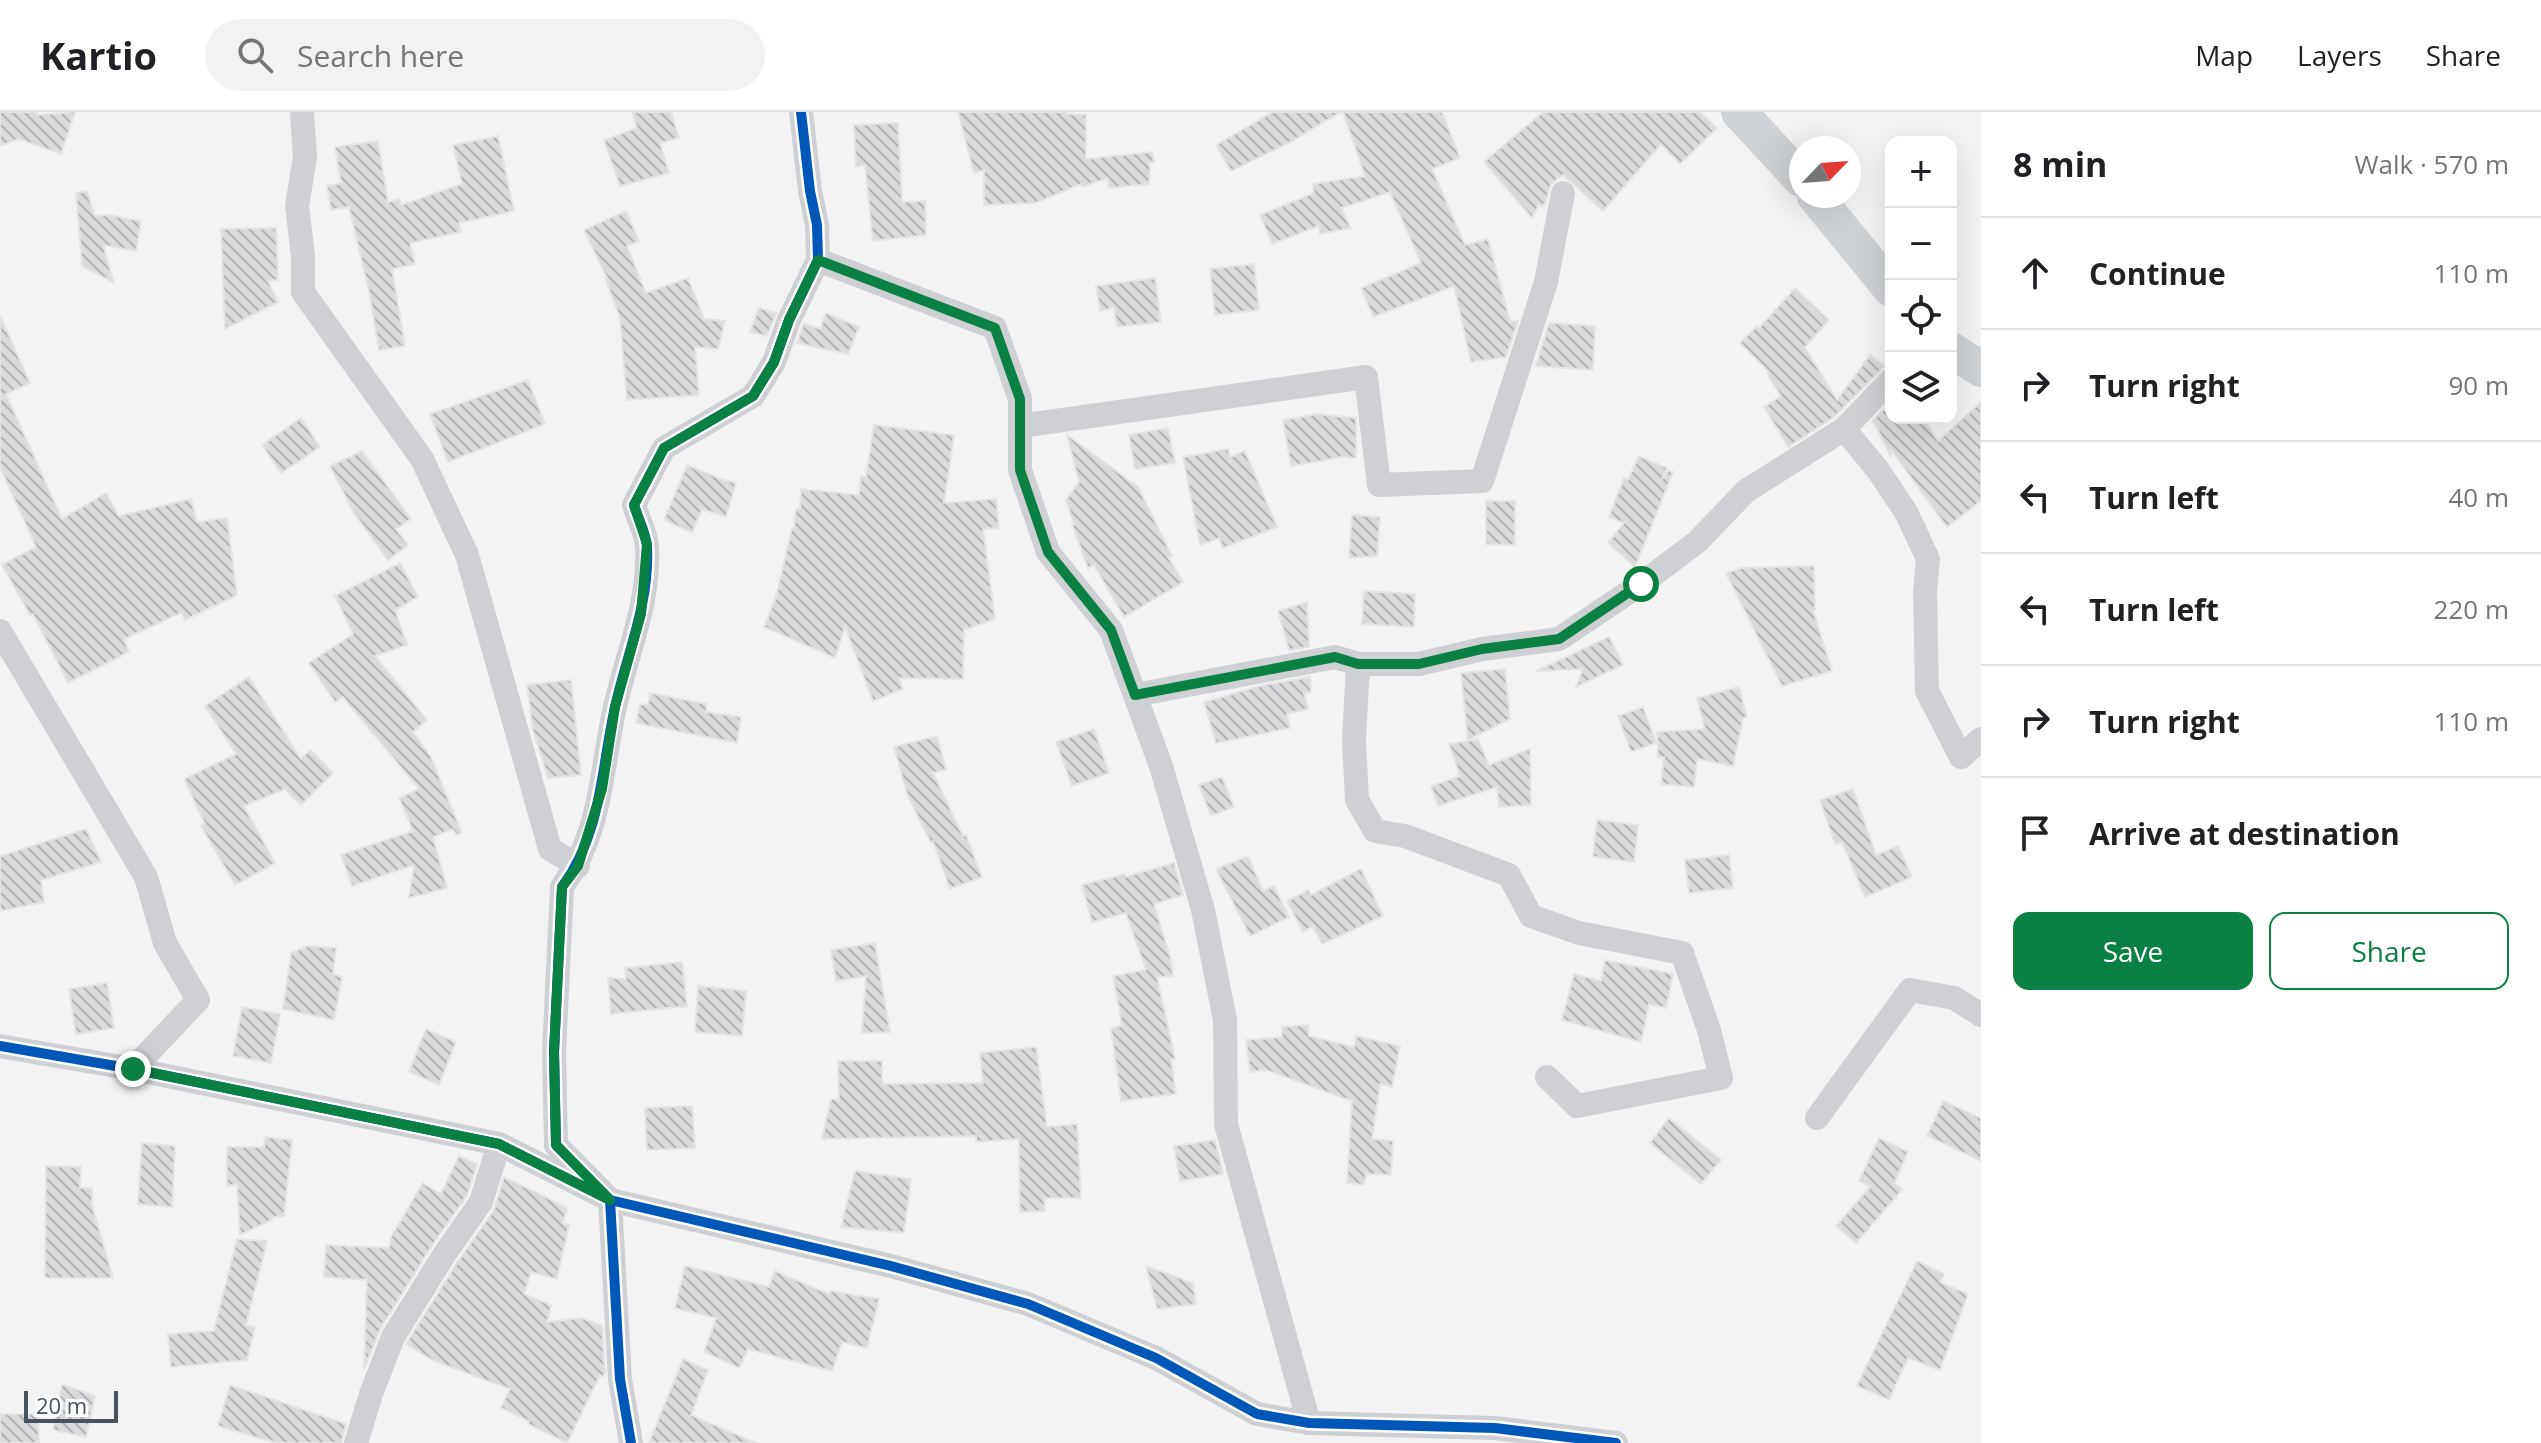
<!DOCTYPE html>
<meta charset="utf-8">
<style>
:root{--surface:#fff;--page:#f2f2f2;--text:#202124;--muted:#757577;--line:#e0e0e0;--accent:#0b8043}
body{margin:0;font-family:"Open Sans",sans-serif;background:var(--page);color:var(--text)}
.controls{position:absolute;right:24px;top:24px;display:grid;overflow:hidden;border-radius:16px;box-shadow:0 8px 32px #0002}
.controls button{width:72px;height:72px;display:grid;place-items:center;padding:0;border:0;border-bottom:2px solid var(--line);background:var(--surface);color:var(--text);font:40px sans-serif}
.compass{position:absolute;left:1789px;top:24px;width:72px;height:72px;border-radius:50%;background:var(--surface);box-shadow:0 8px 32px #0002;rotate:65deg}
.scale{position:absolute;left:24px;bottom:20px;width:94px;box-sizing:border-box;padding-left:8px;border:4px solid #485360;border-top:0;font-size:22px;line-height:28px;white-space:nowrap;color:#485360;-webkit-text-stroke:6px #fff;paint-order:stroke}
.stop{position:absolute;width:24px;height:24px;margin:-18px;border:6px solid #0b8043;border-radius:50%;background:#fff}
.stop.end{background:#0b8043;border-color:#fff;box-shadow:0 2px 8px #0008}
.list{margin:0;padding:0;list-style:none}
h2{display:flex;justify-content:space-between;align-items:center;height:104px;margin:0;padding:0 32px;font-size:34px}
h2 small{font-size:26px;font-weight:400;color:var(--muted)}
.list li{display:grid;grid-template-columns:52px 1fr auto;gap:24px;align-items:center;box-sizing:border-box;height:112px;padding:0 32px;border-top:2px solid var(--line)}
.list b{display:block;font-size:30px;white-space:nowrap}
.list em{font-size:26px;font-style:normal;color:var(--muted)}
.actions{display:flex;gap:16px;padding:24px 32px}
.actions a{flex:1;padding:18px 0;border:2px solid var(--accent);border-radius:16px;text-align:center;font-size:28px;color:var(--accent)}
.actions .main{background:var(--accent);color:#fff}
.icon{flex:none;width:44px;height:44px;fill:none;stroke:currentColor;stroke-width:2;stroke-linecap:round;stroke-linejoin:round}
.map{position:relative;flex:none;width:1981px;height:1331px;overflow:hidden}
header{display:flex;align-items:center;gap:48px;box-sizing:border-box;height:112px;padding:0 40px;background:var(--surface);border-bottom:2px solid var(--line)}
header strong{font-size:38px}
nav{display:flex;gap:44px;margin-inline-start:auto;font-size:28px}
.search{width:560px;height:72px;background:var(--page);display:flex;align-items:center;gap:20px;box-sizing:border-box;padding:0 28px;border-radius:44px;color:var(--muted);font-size:30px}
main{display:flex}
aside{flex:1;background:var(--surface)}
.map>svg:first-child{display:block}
.building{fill:url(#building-back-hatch);stroke:#e4e4e5;stroke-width:2}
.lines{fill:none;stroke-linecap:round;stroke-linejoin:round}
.street{stroke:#ced0d3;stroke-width:24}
.secondary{stroke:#cfd2d5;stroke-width:36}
.cycleway-casing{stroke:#fff;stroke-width:15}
.cycleway{stroke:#0057b8;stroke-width:10}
.route{stroke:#0b8043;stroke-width:10}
</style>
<header>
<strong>Kartio</strong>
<div class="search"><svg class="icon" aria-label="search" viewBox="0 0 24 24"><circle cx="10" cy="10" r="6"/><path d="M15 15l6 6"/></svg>Search here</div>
<nav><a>Map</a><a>Layers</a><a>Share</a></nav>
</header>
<main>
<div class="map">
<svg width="1981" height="1331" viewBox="0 0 1981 1331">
<defs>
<pattern id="building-back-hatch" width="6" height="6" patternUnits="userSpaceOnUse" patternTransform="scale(2)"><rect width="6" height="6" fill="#dadadc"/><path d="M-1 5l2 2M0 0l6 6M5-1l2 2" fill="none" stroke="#b3b3b6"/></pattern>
</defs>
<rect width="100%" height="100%" fill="#f3f3f3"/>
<g class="building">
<path d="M 0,0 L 36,0 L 37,3 L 75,0 L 61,42 L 19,27 L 0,34 Z"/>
<path d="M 632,0 L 671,0 L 679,26 L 660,31 L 669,61 L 620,74 L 604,28 L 637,16 Z"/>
<path d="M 958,0 L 1066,0 L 1066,2 L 1086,3 L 1086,47 L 1152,40 L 1154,50 L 1150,51 L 1149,72 L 1109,76 L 1108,66 L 1082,75 L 1081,72 L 1035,91 L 984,93 L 984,58 L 974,61 Z"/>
<path d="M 1273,0 L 1341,0 L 1288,31 L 1231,59 L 1216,33 Z"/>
<path d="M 1343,0 L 1442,0 L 1460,46 L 1432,57 L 1465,133 L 1488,127 L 1510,209 L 1518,209 L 1506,245 L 1471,250 L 1454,174 L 1373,205 L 1361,176 L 1421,151 L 1390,80 L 1341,96 L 1351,116 L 1320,122 L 1319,114 L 1272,132 L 1260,103 L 1314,81 L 1312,72 L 1365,64 Z"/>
<path d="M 1543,0 L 1700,0 L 1717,16 L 1680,52 L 1661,32 L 1603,99 L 1563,63 L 1551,72 L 1546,89 L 1542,95 L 1539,93 L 1532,106 L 1484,50 Z"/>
<path d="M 898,11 L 902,90 L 925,89 L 926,123 L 873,129 L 865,53 L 856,54 L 854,13 Z"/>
<path d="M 498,24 L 514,99 L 459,111 L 461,120 L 410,131 L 415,152 L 392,157 L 405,234 L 379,238 L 370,184 L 349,95 L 331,98 L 327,74 L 341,71 L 335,35 L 378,29 L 388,90 L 400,87 L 401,93 L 462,72 L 453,33 Z"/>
<path d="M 87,79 L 95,104 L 109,103 L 141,109 L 136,139 L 103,133 L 114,171 L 82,154 L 76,81 Z"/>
<path d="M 626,99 L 639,129 L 627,134 L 646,181 L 688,166 L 704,207 L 725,209 L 718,237 L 695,235 L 699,283 L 627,288 L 620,206 L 605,166 L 607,166 L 584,118 Z"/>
<path d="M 276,116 L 278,168 L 268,169 L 278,190 L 225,217 L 221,117 Z"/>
<path d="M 1254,152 L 1259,198 L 1215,203 L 1210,157 Z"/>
<path d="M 1155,166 L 1161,210 L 1117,215 L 1114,196 L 1100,199 L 1096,174 Z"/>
<path d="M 1795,176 L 1829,208 L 1805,235 L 1837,288 L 1870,243 L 1885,254 L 1834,305 L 1788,335 L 1764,295 L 1781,284 L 1769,265 L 1767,258 L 1740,231 L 1757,214 L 1759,216 Z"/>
<path d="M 759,196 L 776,201 L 767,224 L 750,220 Z"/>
<path d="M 826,201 L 859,215 L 848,242 L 797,231 L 804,211 L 820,217 Z"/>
<path d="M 0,203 L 30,271 L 6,282 L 62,407 L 106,381 L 119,404 L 191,387 L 197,410 L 227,406 L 237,483 L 185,508 L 182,500 L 124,527 L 129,540 L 68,571 L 33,502 L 30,503 L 2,453 L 36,435 L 0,355 Z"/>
<path d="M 1549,211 L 1595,214 L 1593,258 L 1536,254 Z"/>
<path d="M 528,268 L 545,312 L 448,350 L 430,302 Z"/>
<path d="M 1891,290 L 1891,306 L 1923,306 L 1938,329 L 1981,290 L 1981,389 L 1947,415 L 1891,338 L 1891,345 L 1876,314 L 1872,309 Z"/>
<path d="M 1317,302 L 1356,306 L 1356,346 L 1342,345 L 1291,354 L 1283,308 Z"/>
<path d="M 301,306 L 320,335 L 281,361 L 262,333 Z"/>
<path d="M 874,313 L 954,323 L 944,391 L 996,387 L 999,416 L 983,417 L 995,507 L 964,518 L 963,567 L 899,566 L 903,577 L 873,589 L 845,515 L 835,546 L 764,515 L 776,485 L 792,416 L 794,416 L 796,397 L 800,397 L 801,377 L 859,383 L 861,364 L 866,365 Z"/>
<path d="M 1168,316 L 1175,351 L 1135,357 L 1129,323 Z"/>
<path d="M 1067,323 L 1138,375 L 1172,444 L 1168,445 L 1183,470 L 1124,505 L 1094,453 L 1088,456 L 1072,412 L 1074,412 L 1066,388 L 1079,370 Z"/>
<path d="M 1228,337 L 1230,345 L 1245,339 L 1277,415 L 1223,436 L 1219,426 L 1200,433 L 1183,345 Z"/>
<path d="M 362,339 L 411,407 L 396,417 L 408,433 L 388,448 L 354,401 L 330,354 Z"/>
<path d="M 1639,344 L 1667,356 L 1662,367 L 1669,358 L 1673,360 L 1635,455 L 1608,431 L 1624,411 L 1609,405 L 1624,366 L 1628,368 Z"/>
<path d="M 687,353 L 721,367 L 736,371 L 726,405 L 702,397 L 692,421 L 664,408 Z"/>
<path d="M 1486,389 L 1515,389 L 1515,433 L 1486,432 Z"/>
<path d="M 1352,403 L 1380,405 L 1377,444 L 1349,446 Z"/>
<path d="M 400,451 L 418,485 L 395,498 L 407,533 L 375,544 L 427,608 L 413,620 L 431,645 L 462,721 L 457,723 L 452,717 L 433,725 L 447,776 L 409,786 L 414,753 L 352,774 L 341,743 L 413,719 L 399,686 L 419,677 L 343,585 L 335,590 L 309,551 L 353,522 L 335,484 Z"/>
<path d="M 1814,454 L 1815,498 L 1813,498 L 1832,559 L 1782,574 L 1726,461 L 1741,456 Z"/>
<path d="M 1364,479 L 1415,482 L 1414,515 L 1362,512 Z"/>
<path d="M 1307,490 L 1309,535 L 1289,538 L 1278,499 Z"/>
<path d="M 1609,525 L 1623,553 L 1576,575 L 1583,557 L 1536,559 Z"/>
<path d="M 1505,557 L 1510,607 L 1468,628 L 1461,561 Z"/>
<path d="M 249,565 L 301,647 L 310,638 L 333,661 L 301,693 L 285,677 L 244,694 L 275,751 L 235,773 L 201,714 L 205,712 L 184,667 L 236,642 L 205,594 Z"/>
<path d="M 1310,565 L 1311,580 L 1304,581 L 1308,597 L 1287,602 L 1290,616 L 1216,631 L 1204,590 L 1260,574 Z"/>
<path d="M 571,568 L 581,663 L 548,666 L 533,618 L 527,573 Z"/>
<path d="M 1739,575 L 1747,605 L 1743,606 L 1733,654 L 1697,647 L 1694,675 L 1661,672 L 1664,645 L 1658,645 L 1657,620 L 1705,617 L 1697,586 Z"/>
<path d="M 650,581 L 707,592 L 706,600 L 741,605 L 737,631 L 636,611 L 640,592 L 648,593 Z"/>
<path d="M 1643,595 L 1656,631 L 1631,640 L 1618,604 Z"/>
<path d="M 1094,617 L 1109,661 L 1072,674 L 1056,630 Z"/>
<path d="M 937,624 L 946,658 L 933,661 L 963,724 L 966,723 L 982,765 L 950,777 L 933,729 L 931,731 L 907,682 L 894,635 Z"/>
<path d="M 1478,627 L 1489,653 L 1530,637 L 1531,693 L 1499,695 L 1497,675 L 1438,694 L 1431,674 L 1460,664 L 1449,632 Z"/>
<path d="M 1222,665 L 1234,695 L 1211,704 L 1199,673 Z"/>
<path d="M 1853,677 L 1876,743 L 1898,734 L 1912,765 L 1865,785 L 1842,730 L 1835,732 L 1820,688 Z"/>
<path d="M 1597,708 L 1638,713 L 1634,750 L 1593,745 Z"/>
<path d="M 86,717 L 101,750 L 41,768 L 44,790 L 0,799 L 0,744 Z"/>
<path d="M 1729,743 L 1733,776 L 1689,781 L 1685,748 Z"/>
<path d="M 1248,744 L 1263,779 L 1274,774 L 1289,805 L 1250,824 L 1216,757 Z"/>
<path d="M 1174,751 L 1183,783 L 1154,792 L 1171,848 L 1173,864 L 1157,865 L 1175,947 L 1171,947 L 1176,982 L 1121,989 L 1111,916 L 1122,914 L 1113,864 L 1146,858 L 1126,801 L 1092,810 L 1082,773 L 1125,762 L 1125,765 Z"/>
<path d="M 1361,757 L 1383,804 L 1322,832 L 1313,814 L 1303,820 L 1287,789 L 1308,778 L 1311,783 Z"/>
<path d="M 875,831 L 877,844 L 890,920 L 862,921 L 866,864 L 836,869 L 831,838 Z"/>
<path d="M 307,834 L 336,836 L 333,862 L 342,865 L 334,908 L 283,897 L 291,841 Z"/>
<path d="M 1605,848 L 1673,862 L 1666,896 L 1649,892 L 1641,930 L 1562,908 L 1574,862 L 1601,869 Z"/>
<path d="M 682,850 L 687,894 L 611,902 L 608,866 L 626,867 L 625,856 Z"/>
<path d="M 107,871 L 114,916 L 76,922 L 69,877 Z"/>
<path d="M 698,874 L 746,879 L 742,924 L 695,920 Z"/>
<path d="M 242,895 L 280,902 L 271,951 L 233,944 Z"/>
<path d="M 1308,913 L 1309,924 L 1354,935 L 1356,924 L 1400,934 L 1392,975 L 1380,972 L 1372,1027 L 1393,1029 L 1391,1063 L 1366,1062 L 1364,1073 L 1347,1071 L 1352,989 L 1266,958 L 1250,960 L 1246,928 L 1282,925 L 1282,915 Z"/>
<path d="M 426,917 L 456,930 L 439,973 L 409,960 Z"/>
<path d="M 1036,935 L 1047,1015 L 1077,1012 L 1081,1086 L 1044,1086 L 1045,1099 L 1020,1100 L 1019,1027 L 976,1030 L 976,1024 L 822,1027 L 831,987 L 839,988 L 838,949 L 882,949 L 882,972 L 983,971 L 980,941 Z"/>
<path d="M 1943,989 L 1981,1006 L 1981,1049 L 1927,1024 Z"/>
<path d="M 692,994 L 695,1036 L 647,1038 L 645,996 Z"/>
<path d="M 1669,1006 L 1721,1048 L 1701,1072 L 1650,1031 Z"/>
<path d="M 265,1025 L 292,1028 L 284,1104 L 273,1105 L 272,1108 L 240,1123 L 237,1072 L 227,1074 L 227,1035 L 264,1035 Z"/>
<path d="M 1879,1026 L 1908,1040 L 1894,1072 L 1903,1077 L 1856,1131 L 1836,1114 L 1871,1074 L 1859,1069 Z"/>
<path d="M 1215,1028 L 1223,1062 L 1180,1069 L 1174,1034 Z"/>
<path d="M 142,1031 L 175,1034 L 172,1095 L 138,1092 Z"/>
<path d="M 459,1044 L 477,1052 L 467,1083 L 431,1135 L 380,1217 L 364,1258 L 367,1168 L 324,1165 L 326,1133 L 389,1136 L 391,1125 L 423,1071 L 441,1082 Z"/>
<path d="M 46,1054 L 81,1055 L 80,1076 L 92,1076 L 92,1093 L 113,1166 L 45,1166 Z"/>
<path d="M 855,1059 L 911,1067 L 904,1121 L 841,1115 Z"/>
<path d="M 504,1065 L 568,1096 L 562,1111 L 569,1113 L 557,1167 L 531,1160 L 524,1182 L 551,1193 L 547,1210 L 582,1206 L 602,1214 L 605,1260 L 603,1265 L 600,1263 L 567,1331 L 528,1312 L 529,1309 L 501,1296 L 510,1277 L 434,1249 L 406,1232 L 457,1151 L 494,1098 Z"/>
<path d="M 237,1127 L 267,1129 L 246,1213 L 255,1215 L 247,1248 L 171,1255 L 168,1222 L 214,1219 Z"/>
<path d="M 1917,1149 L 1944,1162 L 1940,1170 L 1968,1182 L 1940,1258 L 1908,1246 L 1889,1288 L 1857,1274 Z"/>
<path d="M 685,1154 L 769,1175 L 775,1159 L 829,1182 L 831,1179 L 879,1187 L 867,1236 L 842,1230 L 832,1259 L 748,1237 L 739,1256 L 704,1240 L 716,1206 L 675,1196 Z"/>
<path d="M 1146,1154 L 1193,1171 L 1196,1192 L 1157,1197 Z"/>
<path d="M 683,1247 L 708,1258 L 691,1303 L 756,1331 L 649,1331 Z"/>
<path d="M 62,1272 L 95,1284 L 86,1325 L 53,1318 Z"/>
<path d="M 230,1273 L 346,1312 L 341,1331 L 277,1331 L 218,1314 Z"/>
<path d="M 0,1302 L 38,1302 L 39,1331 L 0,1331 Z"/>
</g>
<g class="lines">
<g class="street">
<path d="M 302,0 L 305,45 L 297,94 L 303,144 L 303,180 L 422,347 L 467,443 L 550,737 L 578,754"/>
<path d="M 818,148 L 995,216 L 1020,287 L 1020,358 L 1048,440 L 1111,518 L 1161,654 L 1203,798 L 1225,908 L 1226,1012 L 1309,1311"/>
<path d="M 1020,314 L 1366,265 L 1379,373 L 1482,369 L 1546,170 L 1563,81"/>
<path d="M 1844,317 L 1878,358 L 1906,400 L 1928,447 L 1925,480 L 1927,579 L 1961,645 L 1981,627"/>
<path d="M 0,519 L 146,765 L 165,831 L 198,888 L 133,957"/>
<path d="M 1358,552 L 1354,629 L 1357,688 L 1375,719 L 1405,724 L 1509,763 L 1531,804 L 1579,821 L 1682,841 L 1709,918 L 1721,966 L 1577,994 L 1547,965"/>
<path d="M 1135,583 L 1335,545 L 1358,552 L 1419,552 L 1482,537 L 1559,527 L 1641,472 L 1697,430 L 1746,379 L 1844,317 L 1891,268"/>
<path d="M 0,934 L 133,957 L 499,1032 L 610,1088 L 891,1154 L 1028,1192 L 1156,1246 L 1257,1302 L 1309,1311 L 1495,1316 L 1616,1331"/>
<path d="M 1817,1006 L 1910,878 L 1954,886 L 1981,903"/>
<path d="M 356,1331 L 371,1282 L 393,1225 L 444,1143 L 481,1090 L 499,1032"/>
<path d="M 631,1331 L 620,1267 L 610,1088 L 556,1033 L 554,940 L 562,775 C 602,721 601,657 615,595 C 627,541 650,491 647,434 C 646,421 638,406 634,393 L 664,336 L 753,284 L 774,250 L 789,208 L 818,148 L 817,113 L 810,79 L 801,0"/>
</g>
<g class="secondary">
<path d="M 1739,0 L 1801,67"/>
<path d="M 1815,84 L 1891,177"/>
<path d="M 1951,238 L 1981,257"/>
</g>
<g class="cycleway-casing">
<g id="cycleway">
<path d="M 0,934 L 133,957 L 499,1032 L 610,1088 L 891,1154 L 1028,1192 L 1156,1246 L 1257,1302 L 1309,1311 L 1495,1316 L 1616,1331"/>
<path d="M 631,1331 L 620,1267 L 610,1088 L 556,1033 L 554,940 L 562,775 C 602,721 601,657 615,595 C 627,541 650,491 647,434 C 646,421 638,406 634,393 L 664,336 L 753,284 L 774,250 L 789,208 L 818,148 L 817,113 L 810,79 L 801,0"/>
</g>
</g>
<use href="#cycleway" class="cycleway"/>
</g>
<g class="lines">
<path class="route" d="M 133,957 L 499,1032 L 610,1088 L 556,1033 L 554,940 L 562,775 L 578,754 L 602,677 L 615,595 L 641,502 L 647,432 L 634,393 L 664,336 L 753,284 L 774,250 L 789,208 L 818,148 L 995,216 L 1020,287 L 1020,358 L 1048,440 L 1111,518 L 1135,583 L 1335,545 L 1358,552 L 1419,552 L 1482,537 L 1559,527 L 1641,472"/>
</g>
</svg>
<div class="controls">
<button>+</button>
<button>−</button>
<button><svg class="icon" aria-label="locate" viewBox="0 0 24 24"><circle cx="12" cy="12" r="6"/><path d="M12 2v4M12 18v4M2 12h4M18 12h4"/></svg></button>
<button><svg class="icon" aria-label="layers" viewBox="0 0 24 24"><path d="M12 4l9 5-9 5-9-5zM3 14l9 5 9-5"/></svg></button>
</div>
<svg class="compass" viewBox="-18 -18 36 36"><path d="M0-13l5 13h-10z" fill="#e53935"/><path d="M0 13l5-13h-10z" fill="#757577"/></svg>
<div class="scale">20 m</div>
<div class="stop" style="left:1641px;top:472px"></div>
<div class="stop end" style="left:133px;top:957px"></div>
</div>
<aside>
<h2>8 min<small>Walk · 570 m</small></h2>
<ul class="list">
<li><svg class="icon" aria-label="ahead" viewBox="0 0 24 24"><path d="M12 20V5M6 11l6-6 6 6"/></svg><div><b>Continue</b></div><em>110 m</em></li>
<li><svg class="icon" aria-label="right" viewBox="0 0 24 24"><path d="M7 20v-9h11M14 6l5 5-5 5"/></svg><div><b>Turn right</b></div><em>90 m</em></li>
<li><svg class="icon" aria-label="left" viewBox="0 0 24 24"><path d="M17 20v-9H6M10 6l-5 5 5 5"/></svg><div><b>Turn left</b></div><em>40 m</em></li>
<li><svg class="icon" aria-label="left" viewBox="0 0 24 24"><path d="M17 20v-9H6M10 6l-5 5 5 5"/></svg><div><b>Turn left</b></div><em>220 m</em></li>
<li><svg class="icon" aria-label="right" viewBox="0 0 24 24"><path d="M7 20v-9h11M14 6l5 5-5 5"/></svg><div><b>Turn right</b></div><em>110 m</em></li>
<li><svg class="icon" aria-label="arrive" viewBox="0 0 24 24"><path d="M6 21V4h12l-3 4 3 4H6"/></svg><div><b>Arrive at destination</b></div></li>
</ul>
<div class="actions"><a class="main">Save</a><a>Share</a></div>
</aside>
</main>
